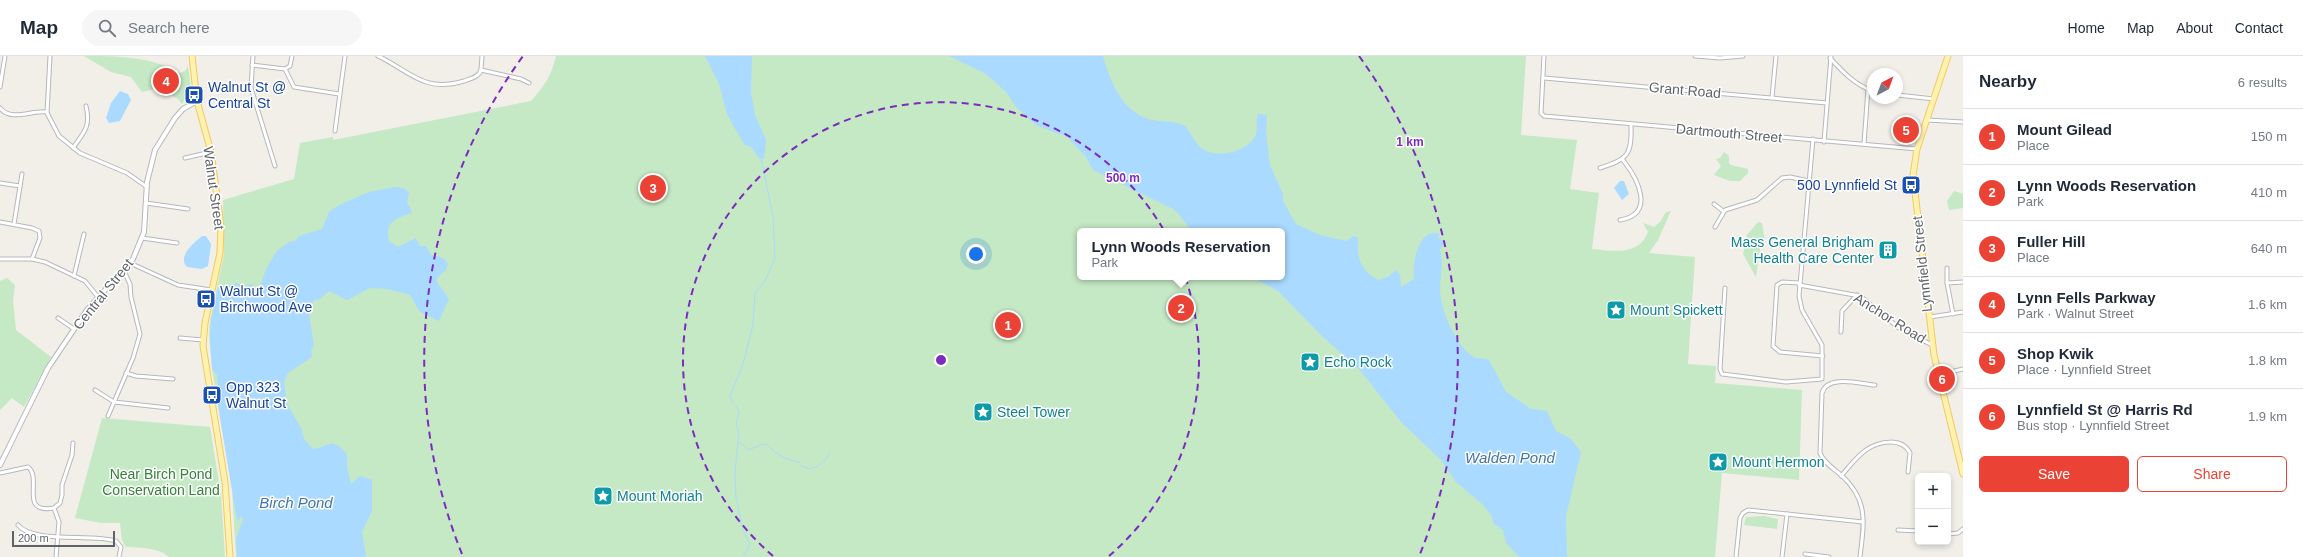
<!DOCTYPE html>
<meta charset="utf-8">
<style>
:root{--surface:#fff;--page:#f6f6f7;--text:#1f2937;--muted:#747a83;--line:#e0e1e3;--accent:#ea4335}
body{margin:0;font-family:Arial,sans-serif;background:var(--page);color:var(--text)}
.controls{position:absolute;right:12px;bottom:12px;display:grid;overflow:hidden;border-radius:6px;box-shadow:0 2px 6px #0003}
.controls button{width:36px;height:36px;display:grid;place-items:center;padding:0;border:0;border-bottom:1px solid var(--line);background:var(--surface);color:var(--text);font:20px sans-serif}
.compass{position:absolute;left:1867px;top:12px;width:36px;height:36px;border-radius:50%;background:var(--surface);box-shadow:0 2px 6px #0003;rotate:41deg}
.scale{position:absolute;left:12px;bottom:10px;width:103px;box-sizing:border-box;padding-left:4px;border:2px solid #5f6368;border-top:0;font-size:11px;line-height:14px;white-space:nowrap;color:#5f6368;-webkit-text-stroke:3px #fff;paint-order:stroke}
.you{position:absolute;left:976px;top:198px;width:14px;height:14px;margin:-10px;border:3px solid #fff;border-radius:50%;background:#1a73e8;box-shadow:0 0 0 6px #1a73e833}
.badge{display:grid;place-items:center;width:26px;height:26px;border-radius:50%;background:var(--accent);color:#fff;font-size:13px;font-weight:700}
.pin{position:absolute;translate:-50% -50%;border:2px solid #fff;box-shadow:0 1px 4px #0006}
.popup{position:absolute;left:1077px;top:172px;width:208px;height:52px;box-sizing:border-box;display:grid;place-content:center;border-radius:6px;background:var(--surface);filter:drop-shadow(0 1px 3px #0005);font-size:13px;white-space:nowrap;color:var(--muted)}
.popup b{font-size:15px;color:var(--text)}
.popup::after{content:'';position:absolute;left:50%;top:100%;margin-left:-8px;border:8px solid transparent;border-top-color:var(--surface)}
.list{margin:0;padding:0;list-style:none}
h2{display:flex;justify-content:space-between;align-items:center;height:52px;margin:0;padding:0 16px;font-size:17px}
h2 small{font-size:13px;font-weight:400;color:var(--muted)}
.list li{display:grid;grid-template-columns:26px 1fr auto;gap:12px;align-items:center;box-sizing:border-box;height:56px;padding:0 16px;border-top:1px solid var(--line)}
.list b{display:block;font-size:15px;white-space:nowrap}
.list p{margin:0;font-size:13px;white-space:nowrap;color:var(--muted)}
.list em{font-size:13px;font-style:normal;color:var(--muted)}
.actions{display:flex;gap:8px;padding:12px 16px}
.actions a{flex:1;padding:9px 0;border:1px solid var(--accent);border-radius:6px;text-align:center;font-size:14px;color:var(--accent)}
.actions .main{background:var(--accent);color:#fff}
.icon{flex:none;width:22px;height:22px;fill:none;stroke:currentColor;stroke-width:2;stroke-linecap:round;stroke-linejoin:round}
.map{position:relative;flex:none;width:1963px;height:501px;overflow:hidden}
header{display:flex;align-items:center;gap:24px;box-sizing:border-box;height:56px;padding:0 20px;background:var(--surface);border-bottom:1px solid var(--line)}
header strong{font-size:19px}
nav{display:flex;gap:22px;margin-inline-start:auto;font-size:14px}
.search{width:280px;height:36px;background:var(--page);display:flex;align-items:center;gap:10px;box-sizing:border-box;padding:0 14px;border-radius:22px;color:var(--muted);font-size:15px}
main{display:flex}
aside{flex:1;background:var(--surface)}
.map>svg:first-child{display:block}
.green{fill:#c5e8c5;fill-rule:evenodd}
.water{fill:#aadaff}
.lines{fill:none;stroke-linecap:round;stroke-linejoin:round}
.stream{stroke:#aadaff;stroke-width:1}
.minor-casing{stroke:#b5b8bc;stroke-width:5}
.tertiary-casing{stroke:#b5b8bc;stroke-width:6}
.primary-casing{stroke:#f2c960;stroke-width:7}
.minor{stroke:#fff;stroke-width:3}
.tertiary{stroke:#fff;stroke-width:4}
.primary{stroke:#fff2af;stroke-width:5}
.ring{fill:none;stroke:#7b2cbf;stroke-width:2;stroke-dasharray:7 5}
.labels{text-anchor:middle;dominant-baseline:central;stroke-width:3;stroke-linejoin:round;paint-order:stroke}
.transit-label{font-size:14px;fill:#164399;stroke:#fff;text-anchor:start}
.street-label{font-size:14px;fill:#5f6368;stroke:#fff}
.culture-label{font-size:14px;fill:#0d838f;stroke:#fff;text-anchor:start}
.park-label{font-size:14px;fill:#348238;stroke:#fff}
.water-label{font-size:15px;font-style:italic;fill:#4174aa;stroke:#fff}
.centre{fill:#7b2cbf;stroke:#fff;stroke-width:2}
.ring-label{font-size:12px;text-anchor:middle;font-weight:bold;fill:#7b2cbf;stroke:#fff;stroke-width:3;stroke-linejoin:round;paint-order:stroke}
</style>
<header>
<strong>Map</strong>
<div class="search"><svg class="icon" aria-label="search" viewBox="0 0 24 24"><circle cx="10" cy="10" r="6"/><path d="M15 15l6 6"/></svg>Search here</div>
<nav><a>Home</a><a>Map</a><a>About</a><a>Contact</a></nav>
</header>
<main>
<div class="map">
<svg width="1963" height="501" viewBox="0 0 1963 501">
<rect width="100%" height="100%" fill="#f1efe8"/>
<g class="green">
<path d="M 84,0 C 117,0 150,0 180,17 L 185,15 L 188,10 L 191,33 L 182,48 L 178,43 L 160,32 L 142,36 L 131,21 L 111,16 Z"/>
<path d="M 556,0 L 1526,0 L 1521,79 L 1577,84 L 1570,133 L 1599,137 L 1592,193 C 1613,195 1639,200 1648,176 L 1643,167 L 1654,171 L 1660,166 L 1666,156 L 1671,155 L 1658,184 L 1649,197 L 1695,201 L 1688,308 L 1716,310 L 1715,327 L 1802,334 L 1799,424 L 1722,417 L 1715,501 L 236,501 L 232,434 L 212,313 L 209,278 L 210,265 L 224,198 L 223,144 L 294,123 L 300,87 L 333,81 L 333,84 L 531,45 C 543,32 552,19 556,0 ZM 1080,175 L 1282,175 L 1282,221 L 1080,221 Z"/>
<path d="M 1724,96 L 1729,100 L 1729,107 L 1731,109 L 1748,113 L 1748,117 L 1740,125 L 1730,125 L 1714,119 L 1721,110 L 1716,103 L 1720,102 Z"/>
<path d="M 1954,135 L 1963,138 L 1963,152 L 1949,154 L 1947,145 Z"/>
<path d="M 1758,166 L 1762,167 L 1765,186 L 1760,193 L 1756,221 L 1743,198 L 1747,179 Z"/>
<path d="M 7,222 L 15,229 L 13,245 L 16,274 L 51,301 L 24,351 L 12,342 L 0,354 L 0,225 Z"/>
<path d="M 102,362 L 210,371 L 221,439 L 225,501 L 169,501 C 158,491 140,492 126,491 L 122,484 L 120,467 L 101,467 L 75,462 Z"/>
<path d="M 1764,460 L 1778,463 L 1777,473 L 1744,469 L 1746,461 Z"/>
</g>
<g class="water">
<path d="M 705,0 L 752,0 L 751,36 L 755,59 L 766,84 L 764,103 L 759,102 L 751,91 L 745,89 L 734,71 L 727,58 L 719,28 Z"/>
<path d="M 949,0 L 1103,0 C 1110,25 1123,58 1152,64 C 1161,66 1172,65 1181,68 C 1190,71 1192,83 1198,89 C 1210,104 1244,98 1254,82 C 1259,75 1255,66 1258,58 L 1267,59 L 1266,76 L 1270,109 L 1283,138 L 1283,145 L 1296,168 L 1320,179 L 1346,185 L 1354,180 L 1358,182 C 1357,203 1359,212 1378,224 L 1388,221 L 1396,214 L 1400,219 L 1401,231 L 1414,223 C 1412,209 1418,170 1440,178 L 1438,182 L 1445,186 L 1440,194 C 1444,206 1440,220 1440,233 C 1440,253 1455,288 1472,300 C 1478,304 1483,301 1489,304 L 1506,336 L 1531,353 L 1547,355 L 1556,375 L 1571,383 L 1581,396 L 1566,460 L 1567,501 L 1519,501 L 1506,487 L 1503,474 L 1494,468 L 1491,459 L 1482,448 L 1456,426 L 1441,404 L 1401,366 L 1359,313 L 1323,281 L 1278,235 L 1252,221 L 1282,221 L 1282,175 L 1194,175 C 1185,170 1182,159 1173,153 L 1093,114 L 1086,101 L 1067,81 L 1036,69 L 1016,51 L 1006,36 L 986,18 Z"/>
<path d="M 120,35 L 128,38 L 131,44 L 120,65 L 109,67 L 106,62 L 111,47 Z"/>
<path d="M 1620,125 L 1624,125 L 1629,138 L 1622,144 L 1614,132 Z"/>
<path d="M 395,131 L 404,132 L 409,137 L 407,147 L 412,155 L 412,157 C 397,162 384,165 389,185 L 398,191 L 416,182 L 420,190 L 426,190 L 431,199 C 438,200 445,201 448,208 L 446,214 L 437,222 L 437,226 L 449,243 L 439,265 L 420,256 L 410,239 L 387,233 L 370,232 L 347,244 L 329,235 L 320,243 L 313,245 L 309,258 L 314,290 L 311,294 L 312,301 L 288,317 L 284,326 L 287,348 L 301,372 L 304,383 L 313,393 C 330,391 330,379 347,398 L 347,411 L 351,428 L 360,420 L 372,424 L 372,455 L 362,476 L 366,501 L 237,501 L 236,483 L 243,463 L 241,460 L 238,465 L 237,464 L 216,337 L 219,335 L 217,319 L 212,313 L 210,283 L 211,263 L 218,232 L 237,227 L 243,230 L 252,228 L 258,235 L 267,211 L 277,195 L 289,186 L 295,185 L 299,180 L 322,173 L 329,156 L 339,149 L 369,136 Z"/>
<path d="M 202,180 L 206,180 L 211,188 L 208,210 L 202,213 L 187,211 C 177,200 194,187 202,180 Z"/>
</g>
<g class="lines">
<g class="stream">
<path d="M 733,347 L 730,340 L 743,308 L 753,269 L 755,237 L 765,225 L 775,202 L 773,160 L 761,103"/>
<path d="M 736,350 L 739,356 L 736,368 L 739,376 L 735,416 L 736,442 L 743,474 L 750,488 L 744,501"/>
<path d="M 739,386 L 749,394 L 760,389 L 766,388 C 774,397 788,405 799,406 C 810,420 822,409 830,397"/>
</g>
<g class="minor-casing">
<g id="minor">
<path d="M 50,0 L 47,57 L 59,80 L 80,97 L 127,117 L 147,131"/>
<path d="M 253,0 L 251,32 L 275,110"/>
<path d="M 378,0 C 411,16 424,37 464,25 C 470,23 479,21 481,14"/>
<path d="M 1544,0 L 1541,57 L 1544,60 L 1917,93"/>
<path d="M 1695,0 L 1720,2 L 1743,0"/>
<path d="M 1830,2 C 1843,16 1855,29 1873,35"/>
<path d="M 252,9 L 285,13"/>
<path d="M 285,13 L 294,31 L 339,38"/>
<path d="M 285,13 L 290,10 L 292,0"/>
<path d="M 481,14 L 521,23 L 529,27"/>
<path d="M 481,14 L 482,0"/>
<path d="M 1544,22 L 1827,47"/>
<path d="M 0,31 L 5,0"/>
<path d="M 1897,39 L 1934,43"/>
<path d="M 1772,41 L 1776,0"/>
<path d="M 0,52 C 11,66 32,54 47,56"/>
<path d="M 1927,64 L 1963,66"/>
<path d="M 335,75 L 345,0"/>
<path d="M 1824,86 L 1831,0"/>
<path d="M 1864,88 L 1868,33"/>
<path d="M 73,92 C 84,76 91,71 86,50"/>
<path d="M 185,102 L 211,96"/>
<path d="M 1600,112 C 1628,103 1632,99 1631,69"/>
<path d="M 0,127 L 20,130"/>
<path d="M 146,147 L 188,153"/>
<path d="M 1714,148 L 1723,155"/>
<path d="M 1620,164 C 1656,158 1638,123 1623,104"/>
<path d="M 0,166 L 32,172 L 39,175 L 40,182 L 32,203"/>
<path d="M 14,168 L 22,118"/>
<path d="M 1715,171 L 1725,154 L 1757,144 L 1782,122 L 1790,121 L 1809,125"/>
<path d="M 142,182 L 177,187"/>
<path d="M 0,203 L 32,203 L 45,206 L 85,225 L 98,241"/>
<path d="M 130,207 L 178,229 L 211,234"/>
<path d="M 1947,212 L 1947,227 L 1953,258"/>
<path d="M 74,220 L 84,178"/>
<path d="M 1800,227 L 1782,226 L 1777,229 L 1773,290 L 1780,296 L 1823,300"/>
<path d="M 1947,227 L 1963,226"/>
<path d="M 1799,229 L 1860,240 L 1899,272 L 1932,289"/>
<path d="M 1725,232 L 1720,313 L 1722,318 L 1786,326 L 1822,323 L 1822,289 L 1802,254 L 1799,240 L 1813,83"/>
<path d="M 1930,261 L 1963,256"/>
<path d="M 58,262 L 74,273"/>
<path d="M 1841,276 L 1842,255 L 1857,239"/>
<path d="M 180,282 L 203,284"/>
<path d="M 126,317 L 136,320 L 173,323"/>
<path d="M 1938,319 L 1963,313"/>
<path d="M 95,334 L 114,346 L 168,352"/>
<path d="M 108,360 L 133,302 L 140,278 L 131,241 L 130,228 L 124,215"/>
<path d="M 0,417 L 28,411 C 43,423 18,458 54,452 L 60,447 L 62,439 L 62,429 L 72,399 L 73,387"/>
<path d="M 1841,420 C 1849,411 1856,401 1866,394 C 1879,385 1902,381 1910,397 L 1908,416"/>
<path d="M 54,452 L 59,466 L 56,501"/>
<path d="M 18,469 C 33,488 92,477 116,485 L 121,491 L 119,501"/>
<path d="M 1898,474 L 1918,475"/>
<path d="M 1948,478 L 1958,477 L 1963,473"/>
<path d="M 1805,498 L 1829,501"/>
<path d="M 1736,501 L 1740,462 L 1743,457 L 1748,454 L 1863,466"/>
<path d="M 1782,501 L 1787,458"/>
<path d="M 1860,501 C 1864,467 1869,444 1841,419 C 1833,412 1824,407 1820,397 L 1822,337 C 1827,318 1861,328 1875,329"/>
</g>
</g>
<g class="tertiary-casing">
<path id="tertiary" d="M 0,409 L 48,312 L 87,254 L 133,203 L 144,176 L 147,126 L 155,94 L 175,62 L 183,53 L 197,45"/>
</g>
<g class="primary-casing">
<g id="primary">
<path d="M 192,0 L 197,45 L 211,96 L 221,170 L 220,197 L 205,267 L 203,290 L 225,426 L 230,501"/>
<path d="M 1948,0 L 1917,93 L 1913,119 L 1934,299 L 1963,418"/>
</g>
</g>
<use href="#minor" class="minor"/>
<use href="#tertiary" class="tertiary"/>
<use href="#primary" class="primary"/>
</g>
<g class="ring">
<path d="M773 500A258 258 0 1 1 1109 500"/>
<path d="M462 498A517 517 0 0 1 523 0M1359 0A517 517 0 0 1 1420 498"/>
</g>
<defs>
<g id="bus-square" transform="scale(1)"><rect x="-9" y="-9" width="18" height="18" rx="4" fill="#1a4fb4" stroke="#fff"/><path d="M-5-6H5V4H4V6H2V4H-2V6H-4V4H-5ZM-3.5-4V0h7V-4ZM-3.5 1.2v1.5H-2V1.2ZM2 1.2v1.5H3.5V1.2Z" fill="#fff"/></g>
<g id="building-square" transform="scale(1)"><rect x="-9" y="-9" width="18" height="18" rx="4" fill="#0f9aa8" stroke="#fff"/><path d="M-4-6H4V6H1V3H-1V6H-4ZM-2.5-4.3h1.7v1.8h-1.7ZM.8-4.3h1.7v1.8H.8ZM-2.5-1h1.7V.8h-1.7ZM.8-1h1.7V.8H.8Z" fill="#fff"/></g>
<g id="sight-square" transform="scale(1)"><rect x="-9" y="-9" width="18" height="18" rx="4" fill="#0f9aa8" stroke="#fff"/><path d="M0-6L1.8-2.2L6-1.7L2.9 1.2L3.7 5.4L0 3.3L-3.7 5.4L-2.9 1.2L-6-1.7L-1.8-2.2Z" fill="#fff"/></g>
</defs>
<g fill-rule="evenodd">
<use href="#bus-square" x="194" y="39"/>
<use href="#bus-square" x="1911" y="129"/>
<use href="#building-square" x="1888" y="194"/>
<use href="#bus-square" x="206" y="243"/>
<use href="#sight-square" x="1616" y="254"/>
<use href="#sight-square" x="1310" y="306"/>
<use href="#bus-square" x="212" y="339"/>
<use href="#sight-square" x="983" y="356"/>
<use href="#sight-square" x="1718" y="406"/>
<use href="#sight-square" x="603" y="440"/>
</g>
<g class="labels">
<g class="transit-label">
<text x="208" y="31">Walnut St @<tspan x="208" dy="16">Central St</tspan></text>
<text x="1897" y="129" text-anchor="end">500 Lynnfield St</text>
<text x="220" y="235">Walnut St @<tspan x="220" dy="16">Birchwood Ave</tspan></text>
<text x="226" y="331">Opp 323<tspan x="226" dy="16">Walnut St</tspan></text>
</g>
<g class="street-label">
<text transform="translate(1685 34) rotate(5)">Grant Road</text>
<text transform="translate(1729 77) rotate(5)">Dartmouth Street</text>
<text transform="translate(214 132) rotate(82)">Walnut Street</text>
<text transform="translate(1922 208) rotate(-96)">Lynnfield Street</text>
<text transform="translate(103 238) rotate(-51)">Central Street</text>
<text transform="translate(1890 262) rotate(32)">Anchor Road</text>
</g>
<g class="culture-label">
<text x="1874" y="186" text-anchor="end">Mass General Brigham<tspan x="1874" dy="16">Health Care Center</tspan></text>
<text x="1630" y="254">Mount Spickett</text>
<text x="1324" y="306">Echo Rock</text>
<text x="997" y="356">Steel Tower</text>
<text x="1732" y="406">Mount Hermon</text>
<text x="617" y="440">Mount Moriah</text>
</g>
<g class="park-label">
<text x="161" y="418">Near Birch Pond<tspan x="161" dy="16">Conservation Land</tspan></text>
</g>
<g class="water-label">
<text x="1510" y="401">Walden Pond</text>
<text x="296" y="446">Birch Pond</text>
</g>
</g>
<circle cx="941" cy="304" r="6" class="centre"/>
<g class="ring-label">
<text x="1410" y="90">1 km</text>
<text x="1123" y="126">500 m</text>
</g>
</svg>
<div class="controls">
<button>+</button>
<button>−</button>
</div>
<svg class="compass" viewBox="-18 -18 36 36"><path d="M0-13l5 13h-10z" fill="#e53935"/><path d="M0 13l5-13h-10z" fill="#747a83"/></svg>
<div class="scale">200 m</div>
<div class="you"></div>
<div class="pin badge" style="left:1008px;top:269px">1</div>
<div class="pin badge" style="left:1181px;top:252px">2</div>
<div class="popup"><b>Lynn Woods Reservation</b>Park</div>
<div class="pin badge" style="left:653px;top:132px">3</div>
<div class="pin badge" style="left:166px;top:25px">4</div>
<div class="pin badge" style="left:1906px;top:74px">5</div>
<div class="pin badge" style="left:1942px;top:323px">6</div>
</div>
<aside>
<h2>Nearby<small>6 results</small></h2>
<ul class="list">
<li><span class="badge">1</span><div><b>Mount Gilead</b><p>Place</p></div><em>150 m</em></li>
<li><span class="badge">2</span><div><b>Lynn Woods Reservation</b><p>Park</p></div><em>410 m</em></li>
<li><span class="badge">3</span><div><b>Fuller Hill</b><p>Place</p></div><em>640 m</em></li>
<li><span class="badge">4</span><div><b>Lynn Fells Parkway</b><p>Park · Walnut Street</p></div><em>1.6 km</em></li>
<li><span class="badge">5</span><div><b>Shop Kwik</b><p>Place · Lynnfield Street</p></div><em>1.8 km</em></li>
<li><span class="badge">6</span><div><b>Lynnfield St @ Harris Rd</b><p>Bus stop · Lynnfield Street</p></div><em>1.9 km</em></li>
</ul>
<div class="actions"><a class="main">Save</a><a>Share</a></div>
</aside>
</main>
